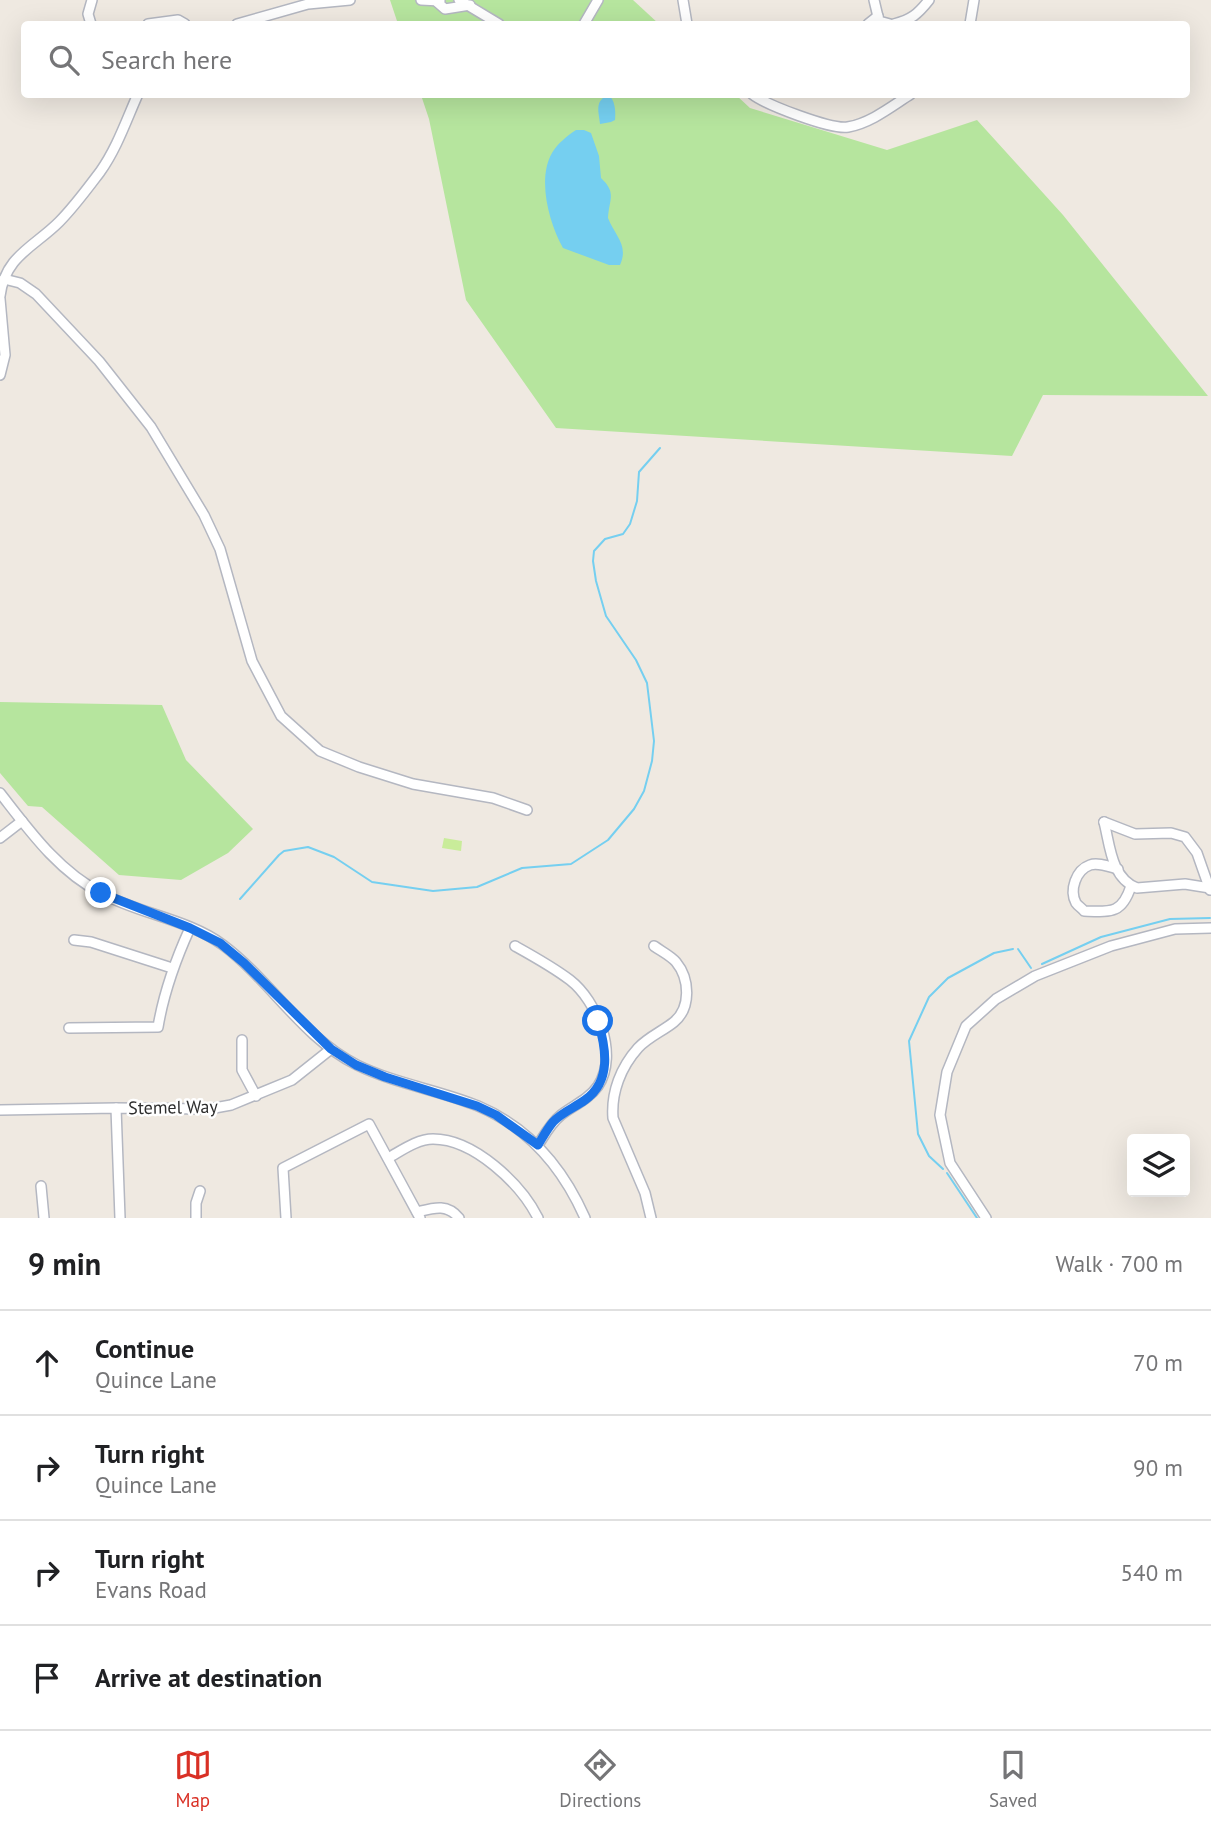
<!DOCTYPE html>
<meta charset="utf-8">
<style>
:root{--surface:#fff;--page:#f2f2f2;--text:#202124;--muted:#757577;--line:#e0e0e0;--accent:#d93025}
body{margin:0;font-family:"PT Sans",sans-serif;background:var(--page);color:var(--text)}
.controls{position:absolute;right:21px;bottom:21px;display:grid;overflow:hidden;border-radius:7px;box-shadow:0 7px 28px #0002}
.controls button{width:63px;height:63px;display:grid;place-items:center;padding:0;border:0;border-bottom:2px solid var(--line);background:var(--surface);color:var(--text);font:35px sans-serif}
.stop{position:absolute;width:21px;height:21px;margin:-16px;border:5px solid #1a73e8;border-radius:50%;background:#fff}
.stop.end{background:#1a73e8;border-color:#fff;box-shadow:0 2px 7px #0008}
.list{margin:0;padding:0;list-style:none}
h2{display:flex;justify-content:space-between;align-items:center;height:91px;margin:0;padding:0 28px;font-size:30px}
h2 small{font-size:23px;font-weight:400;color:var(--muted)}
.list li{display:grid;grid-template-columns:46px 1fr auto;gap:21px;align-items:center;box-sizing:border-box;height:105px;padding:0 28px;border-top:2px solid var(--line)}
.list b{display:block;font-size:26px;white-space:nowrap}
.list p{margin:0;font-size:23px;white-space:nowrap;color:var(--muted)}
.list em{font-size:23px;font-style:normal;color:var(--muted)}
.icon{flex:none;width:38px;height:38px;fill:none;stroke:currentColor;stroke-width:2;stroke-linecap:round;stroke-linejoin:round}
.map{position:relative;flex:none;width:1211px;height:1218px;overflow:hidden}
.search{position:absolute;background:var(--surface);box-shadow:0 7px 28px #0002;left:21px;right:21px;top:21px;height:77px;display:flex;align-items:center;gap:18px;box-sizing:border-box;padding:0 24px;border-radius:7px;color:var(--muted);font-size:26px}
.sheet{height:511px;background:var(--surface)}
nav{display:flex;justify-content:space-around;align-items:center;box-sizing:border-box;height:98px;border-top:2px solid var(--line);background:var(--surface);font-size:19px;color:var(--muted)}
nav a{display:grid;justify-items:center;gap:4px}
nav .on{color:var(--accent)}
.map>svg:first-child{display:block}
.green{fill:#b6e59e}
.pitch{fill:#c9ec9a}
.water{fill:#75cff0}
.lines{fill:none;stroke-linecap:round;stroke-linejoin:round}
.stream{stroke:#75cff0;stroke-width:2}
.minor-casing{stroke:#b4b7c1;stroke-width:12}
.minor{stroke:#fff;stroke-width:9}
.route{stroke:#1a73e8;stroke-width:9}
.labels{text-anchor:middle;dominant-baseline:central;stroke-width:5;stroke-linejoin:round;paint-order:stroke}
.street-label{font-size:18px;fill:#2e2e2e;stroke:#fff}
</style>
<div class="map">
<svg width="1211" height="1218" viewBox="0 0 1211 1218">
<rect width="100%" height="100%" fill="#efe9e1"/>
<g class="green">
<path d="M 390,0 L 633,0 L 659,24 L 398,24 Z"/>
<path d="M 421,95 L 736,95 L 750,108 L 887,150 L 977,120 L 1063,215 L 1208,396 L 1043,395 L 1012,456 L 556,428 L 466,300 L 429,119 Z"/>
<path d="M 0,702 L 162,705 L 186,760 L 253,829 L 228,853 L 181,880 L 119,875 L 42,807 L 28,806 L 0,773 Z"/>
</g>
<path class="pitch" d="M 444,838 L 462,841 L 461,851 L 442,848 Z"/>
<g class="water">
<path d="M 608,95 C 615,99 616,111 615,120 L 611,122 L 600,124 C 599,112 594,101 608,95 Z"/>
<path d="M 576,130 L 584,130 L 591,133 L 599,156 L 601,178 C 617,193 609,199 608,218 C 615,236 629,245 620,265 L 609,265 L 563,248 C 549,223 537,179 552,153 C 557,144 567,136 576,130 Z"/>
</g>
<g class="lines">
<g class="stream">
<path d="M 240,899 L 279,855 L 284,851 L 308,847 L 334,857 L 372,882 L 433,891 L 477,887 L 522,868 L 571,864 L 608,840 L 634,809 L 644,791 L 652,761 L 654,741 L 647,683 L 636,660 L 606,616 L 596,581 L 593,561 L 594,551 L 605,539 L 623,534 L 630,524 L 637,501 L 639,472 L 660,448"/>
<path d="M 1018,949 L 1031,968"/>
<path d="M 1042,964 L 1101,937 L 1170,919 L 1210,918"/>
<path d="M 943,1169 L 929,1156 L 918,1134 L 909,1041 L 929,997 L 948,978 L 994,953 L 1013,949"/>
<path d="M 947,1173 L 977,1218"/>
</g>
<g class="minor-casing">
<g id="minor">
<path d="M 421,0 L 440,1"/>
<path d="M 459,0 L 499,24"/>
<path d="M 683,0 L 687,24"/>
<path d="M 874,0 L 879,21 L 890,24"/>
<path d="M 437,2 L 445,9 L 470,5"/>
<path d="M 91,24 L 88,14 L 92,0"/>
<path d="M 148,24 L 178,20 L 185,24"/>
<path d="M 237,24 L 308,4 L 350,0"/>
<path d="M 584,24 L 598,0"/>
<path d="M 868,24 L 878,16"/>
<path d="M 894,24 C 911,20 918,14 929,0"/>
<path d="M 970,24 L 974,0"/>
<path d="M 752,94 C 766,105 832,130 848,127 C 871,123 892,106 911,94"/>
<path d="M 4,279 L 20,283 L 36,294 L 99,361 L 151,427 L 204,515 L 220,549 L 252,661 L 281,716 L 320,751 L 359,767 L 413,784 L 493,798 L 527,810"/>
<path d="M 0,296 C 5,256 34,247 59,222 C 74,207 87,189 100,172 C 117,148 126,121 138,94"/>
<path d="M 0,299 L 5,355 L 0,375"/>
<path d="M 0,793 C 29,830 58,871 101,893 C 139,914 188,919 223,945 C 271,981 303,1038 357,1065 C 396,1084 439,1090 478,1106 C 530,1128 563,1168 585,1218"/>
<path d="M 1104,822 C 1110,845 1111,878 1137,888 L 1185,884 L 1210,888"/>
<path d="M 1104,822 L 1135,834 L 1171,833 L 1185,837 L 1197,853 L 1210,890"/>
<path d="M 0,838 L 22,821"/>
<path d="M 1118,869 C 1110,867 1098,862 1090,865 C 1076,870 1069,890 1076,903 C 1078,906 1082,908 1084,911 C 1111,912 1122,914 1131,886"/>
<path d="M 74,940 L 91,942 L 172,968"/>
<path d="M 515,946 C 533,956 553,967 570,980 C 597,1001 619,1054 598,1086 C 588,1100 574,1105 561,1115 C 551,1123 545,1134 538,1145"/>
<path d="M 69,1028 L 158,1027 C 164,991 175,961 190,928"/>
<path d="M 242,1040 L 242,1070 L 256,1096"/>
<path d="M 116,1108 L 120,1218"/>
<path d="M 0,1110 L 116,1108 L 209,1109 L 231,1105 L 292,1080 L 331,1049"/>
<path d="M 388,1158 C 401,1151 417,1139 433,1139 C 474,1139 521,1184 538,1218"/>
<path d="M 41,1186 L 44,1218"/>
<path d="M 417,1212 C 433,1208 447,1203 459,1218"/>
<path d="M 196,1218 L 196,1203 L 200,1191"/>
<path d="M 286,1218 L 283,1168 L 369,1124 L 420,1218"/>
<path d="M 651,1218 L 645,1193 L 613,1118 C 611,1092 621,1067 638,1048 C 648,1037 663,1031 674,1022 C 691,1008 690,979 676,962 C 671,956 661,951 654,946"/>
<path d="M 986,1218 L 950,1163 L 940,1115 L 947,1072 L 966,1026 L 996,999 L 1035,976 L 1111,946 L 1175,929 L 1211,928"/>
</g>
</g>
<use href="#minor" class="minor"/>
</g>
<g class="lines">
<path class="route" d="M 101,893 L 190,928 L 220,943 L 244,963 L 331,1049 L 356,1065 L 385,1077 L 477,1106 L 496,1115 L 538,1145 C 543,1137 547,1129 553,1122 C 562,1112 574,1108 585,1100 C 612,1081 606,1048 598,1021"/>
</g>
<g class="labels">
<g class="street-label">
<text transform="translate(173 1107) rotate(-1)">Stemel Way</text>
</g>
</g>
</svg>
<div class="controls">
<button><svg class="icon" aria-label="layers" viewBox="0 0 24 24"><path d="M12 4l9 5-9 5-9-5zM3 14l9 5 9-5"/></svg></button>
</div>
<div class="stop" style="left:598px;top:1021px"></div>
<div class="stop end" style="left:101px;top:893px"></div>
<div class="search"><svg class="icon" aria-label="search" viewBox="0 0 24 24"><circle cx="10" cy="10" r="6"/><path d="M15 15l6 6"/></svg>Search here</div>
</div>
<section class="sheet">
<h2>9 min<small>Walk · 700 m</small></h2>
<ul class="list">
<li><svg class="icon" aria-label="ahead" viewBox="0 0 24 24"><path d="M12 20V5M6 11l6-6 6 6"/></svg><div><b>Continue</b><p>Quince Lane</p></div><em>70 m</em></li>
<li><svg class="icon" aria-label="right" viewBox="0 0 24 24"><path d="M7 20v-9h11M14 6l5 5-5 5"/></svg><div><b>Turn right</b><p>Quince Lane</p></div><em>90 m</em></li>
<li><svg class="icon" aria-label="right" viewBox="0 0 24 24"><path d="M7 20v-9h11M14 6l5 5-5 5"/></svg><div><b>Turn right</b><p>Evans Road</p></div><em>540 m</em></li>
<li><svg class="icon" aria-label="arrive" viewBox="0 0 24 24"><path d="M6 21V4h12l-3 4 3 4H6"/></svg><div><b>Arrive at destination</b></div></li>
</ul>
</section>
<nav>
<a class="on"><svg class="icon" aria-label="map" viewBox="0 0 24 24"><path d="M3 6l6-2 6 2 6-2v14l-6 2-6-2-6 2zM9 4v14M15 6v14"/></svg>Map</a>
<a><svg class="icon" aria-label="directions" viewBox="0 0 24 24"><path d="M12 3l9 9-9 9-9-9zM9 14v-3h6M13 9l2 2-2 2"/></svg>Directions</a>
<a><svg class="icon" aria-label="saved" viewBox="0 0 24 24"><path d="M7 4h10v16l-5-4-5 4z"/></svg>Saved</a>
</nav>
